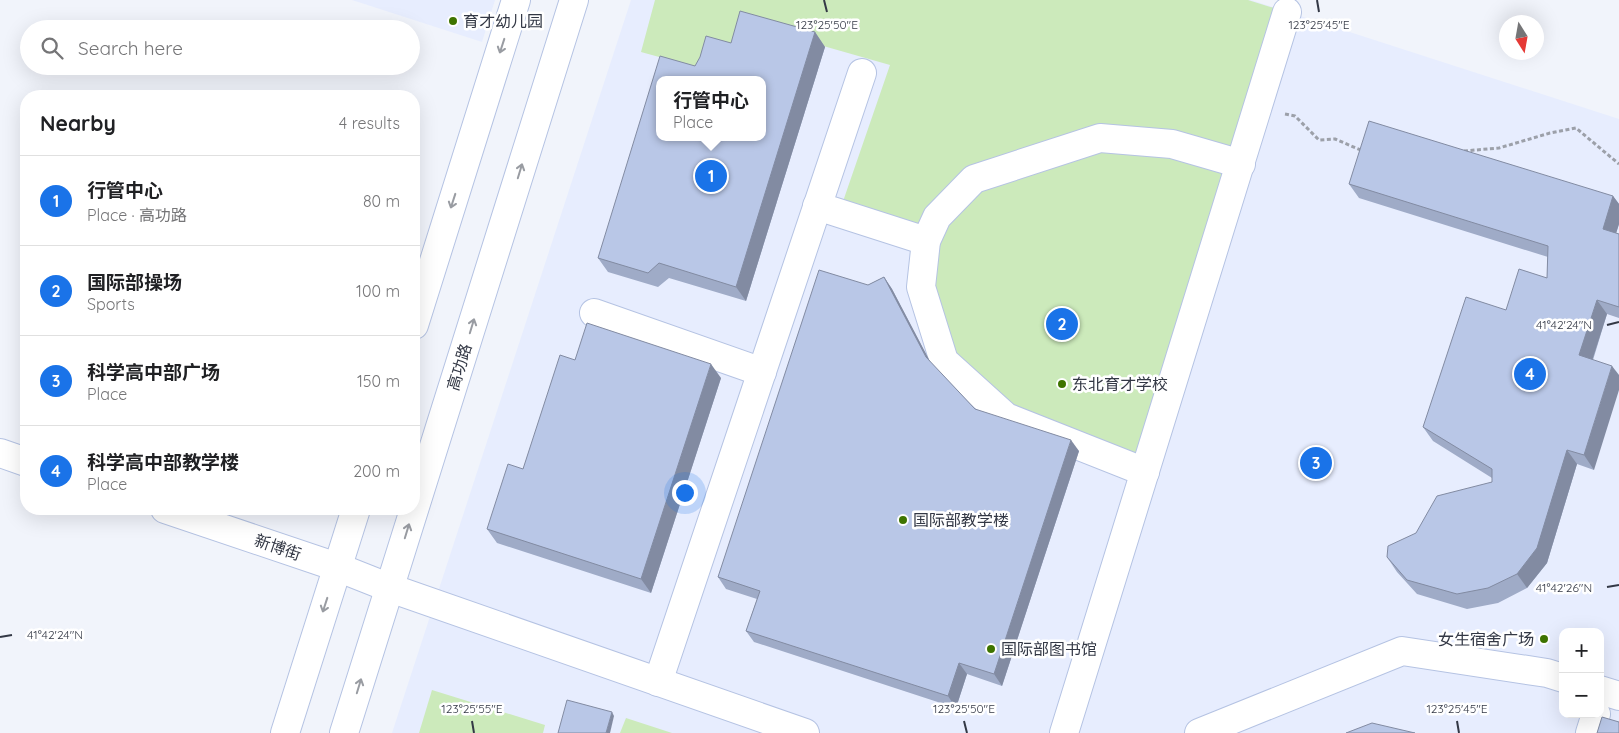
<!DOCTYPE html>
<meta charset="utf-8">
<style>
:root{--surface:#fff;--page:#f6f6f6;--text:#202124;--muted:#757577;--line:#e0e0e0;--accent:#1a73e8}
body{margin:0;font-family:Quicksand,"Noto Sans SC",sans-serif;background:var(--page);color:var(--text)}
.controls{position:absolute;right:15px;bottom:15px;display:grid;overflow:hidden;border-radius:10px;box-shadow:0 5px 20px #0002}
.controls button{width:45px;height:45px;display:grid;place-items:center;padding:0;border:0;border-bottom:1px solid var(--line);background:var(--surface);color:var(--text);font:25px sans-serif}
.compass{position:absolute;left:1499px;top:15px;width:45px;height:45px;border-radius:50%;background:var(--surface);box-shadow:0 5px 20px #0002;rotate:169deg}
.you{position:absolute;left:684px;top:492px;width:18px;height:18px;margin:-12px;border:4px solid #fff;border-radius:50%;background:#1a73e8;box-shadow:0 0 0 8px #1a73e833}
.badge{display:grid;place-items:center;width:32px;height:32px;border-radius:50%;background:var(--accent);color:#fff;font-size:16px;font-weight:700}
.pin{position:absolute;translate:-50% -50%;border:2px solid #fff;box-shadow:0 1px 5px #0006}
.popup{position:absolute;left:656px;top:76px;width:110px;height:65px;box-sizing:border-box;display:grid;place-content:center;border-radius:10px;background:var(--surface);filter:drop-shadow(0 1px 4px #0005);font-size:16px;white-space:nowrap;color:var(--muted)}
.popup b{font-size:19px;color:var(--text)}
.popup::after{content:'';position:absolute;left:50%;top:100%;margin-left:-10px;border:10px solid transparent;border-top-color:var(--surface)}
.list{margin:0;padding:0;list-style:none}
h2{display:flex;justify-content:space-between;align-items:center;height:65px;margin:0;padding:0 20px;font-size:21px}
h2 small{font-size:16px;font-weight:400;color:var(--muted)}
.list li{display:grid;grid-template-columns:32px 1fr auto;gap:15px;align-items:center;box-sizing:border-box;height:90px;padding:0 20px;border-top:1px solid var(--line)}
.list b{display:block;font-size:19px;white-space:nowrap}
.list p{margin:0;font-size:16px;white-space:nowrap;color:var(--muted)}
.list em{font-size:16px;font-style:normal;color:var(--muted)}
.icon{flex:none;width:28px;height:28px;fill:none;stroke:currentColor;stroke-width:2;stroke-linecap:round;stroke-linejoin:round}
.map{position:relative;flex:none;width:1619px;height:733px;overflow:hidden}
.search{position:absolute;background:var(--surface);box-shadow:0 5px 20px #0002;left:20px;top:20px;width:400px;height:55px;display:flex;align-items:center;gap:12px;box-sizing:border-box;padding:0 18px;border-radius:28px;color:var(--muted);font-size:19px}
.panel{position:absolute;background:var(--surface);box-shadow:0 5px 20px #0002;left:20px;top:90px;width:400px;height:425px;border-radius:20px}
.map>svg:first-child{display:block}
.built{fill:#e7edfe;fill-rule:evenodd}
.green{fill:#cceabb}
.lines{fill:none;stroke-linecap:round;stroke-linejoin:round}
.minor-casing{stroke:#b5c3e3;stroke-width:30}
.path{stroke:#9ca0a9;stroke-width:3;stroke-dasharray:4 2.5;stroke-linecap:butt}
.minor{stroke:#fff;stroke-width:28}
.wall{fill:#9fabc7}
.shaded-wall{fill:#828ba2}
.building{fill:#b9c7e7;stroke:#828ba2;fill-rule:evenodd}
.oneway{stroke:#999ca2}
.ticks{fill:none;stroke:#333845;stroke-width:2}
.poi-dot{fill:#3e7400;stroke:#fff;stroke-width:2}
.labels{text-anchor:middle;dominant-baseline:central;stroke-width:5;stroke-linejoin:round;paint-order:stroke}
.poi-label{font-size:16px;fill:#333845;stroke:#fff;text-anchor:start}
.street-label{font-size:16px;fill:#333845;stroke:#fff}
.ticks-label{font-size:12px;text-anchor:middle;fill:#333845;stroke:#fff;stroke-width:5;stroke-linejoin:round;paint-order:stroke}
</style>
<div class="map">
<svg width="1619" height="733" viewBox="0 0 1619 733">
<rect width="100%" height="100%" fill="#f1f4fb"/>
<g class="built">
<path d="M 352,0 L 495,0 L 482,42 Z"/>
<path d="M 631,0 L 1251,0 L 1619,119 L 1619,733 L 392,733 ZM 660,80 L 762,80 L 762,137 L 660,137 ZM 1563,632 L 1600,632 L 1600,714 L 1563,714 Z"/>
</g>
<g class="green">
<path d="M 655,0 L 1248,0 L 1287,12 L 1145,472 L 1006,416 L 944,361 L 926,241 L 839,213 L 890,65 L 750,25 L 710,71 L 641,52 Z"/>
<path d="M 432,690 L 545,725 L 543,733 L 419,733 Z"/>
<path d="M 626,718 L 672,733 L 620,733 Z"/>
</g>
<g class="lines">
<g class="minor-casing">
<g id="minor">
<path d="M 817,206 L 926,241"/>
<path d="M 594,313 L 762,372"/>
<path d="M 414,325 L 516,0"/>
<path d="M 0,453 L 26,462"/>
<path d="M 1145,472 L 1006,417 L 944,361 L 921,287 L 926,241 L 937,217 L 974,179 L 1100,138 L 1172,144 L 1241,164"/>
<path d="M 165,509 L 337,567 L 390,588 L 805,733"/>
<path d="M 658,682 L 862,73"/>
<path d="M 1600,690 L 1619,696"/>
<path d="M 285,733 L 356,509"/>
<path d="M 344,733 L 574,0"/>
<path d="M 1064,733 L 1287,12"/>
<path d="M 1199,733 L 1402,651 L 1547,673 L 1563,678"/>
<path d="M 1590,733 L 1596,714"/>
</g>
</g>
<g class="path">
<path d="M 1285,114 L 1295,116 L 1319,140 L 1335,139 L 1363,151"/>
<path d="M 1464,151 L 1499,148 L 1550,133 L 1576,128 L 1619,164"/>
</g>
<use href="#minor" class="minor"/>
</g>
<g class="wall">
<path d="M 815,32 L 825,47 L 746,301 L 669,278 L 658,287 L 608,272 L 598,258 L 695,66 L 731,43 Z"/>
<path d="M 1349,184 L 1613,196 L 1619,204 L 1619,224 L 1616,233 L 1619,234 L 1619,318 L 1607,314 L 1593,360 L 1594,470 L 1577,464 L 1547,563 L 1527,588 L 1498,603 L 1467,609 L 1417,594 L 1397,572 L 1387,557 L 1416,533 L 1492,482 L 1492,478 L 1433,441 L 1423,427 L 1506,310 L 1547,278 L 1548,257 L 1359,198 Z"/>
<path d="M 884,277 L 892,289 L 930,362 L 975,409 L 1079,451 L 1002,686 L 967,674 L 956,708 L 754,642 L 746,631 L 757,599 L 726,589 L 718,577 L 868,285 Z"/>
<path d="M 575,360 L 721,378 L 651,593 L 497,543 L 487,529 L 523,469 Z"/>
</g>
<g class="shaded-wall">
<path d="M 815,32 L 825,47 L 746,301 L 736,287 Z"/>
<path d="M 1613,196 L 1619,204 L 1619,224 L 1613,243 L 1603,229 Z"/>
<path d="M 884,277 L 892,289 L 934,369 L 926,357 Z"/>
<path d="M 1597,300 L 1607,314 L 1589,370 L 1579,355 Z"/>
<path d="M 711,364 L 721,378 L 651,593 L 641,579 Z"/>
<path d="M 1612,366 L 1619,375 L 1619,390 L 1594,470 L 1584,455 Z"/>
<path d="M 1071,440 L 1079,451 L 1002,686 L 994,674 Z"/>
<path d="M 1567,450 L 1577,464 L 1547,563 L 1527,588 L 1517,574 Z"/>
<path d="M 959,663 L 967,674 L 956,708 L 948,696 Z"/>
<path d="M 612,712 L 614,716 L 610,733 L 606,733 Z"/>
</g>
<g class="building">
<path d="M 740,11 L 815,32 L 736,287 L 659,263 L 648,273 L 598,258 L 660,56 L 695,66 L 700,57 L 706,36 L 731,43 ZM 660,80 L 762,80 L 762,137 L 660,137 Z"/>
<path d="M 1369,121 L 1613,196 L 1603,229 L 1619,234 L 1619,307 L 1597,300 L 1579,355 L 1612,366 L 1584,455 L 1567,450 L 1537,548 L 1517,574 L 1488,588 L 1457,594 L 1407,580 L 1387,557 L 1388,546 L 1416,533 L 1437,496 L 1492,482 L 1492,469 L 1423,427 L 1466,297 L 1506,310 L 1519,269 L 1547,278 L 1548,246 L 1349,184 Z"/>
<path d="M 819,270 L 868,285 L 884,277 L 926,357 L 975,409 L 1071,440 L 994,674 L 959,663 L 948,696 L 746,631 L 760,591 L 718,577 Z"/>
<path d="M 587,323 L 711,364 L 641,579 L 487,529 L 508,464 L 523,469 L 560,355 L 575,360 Z"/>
<path d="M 567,700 L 612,712 L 606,733 L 558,733 Z"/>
<path d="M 1602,717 L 1619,722 L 1619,733 L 1597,733 Z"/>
<path d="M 1372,723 L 1415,733 L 1346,733 Z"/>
</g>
<defs><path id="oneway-shaft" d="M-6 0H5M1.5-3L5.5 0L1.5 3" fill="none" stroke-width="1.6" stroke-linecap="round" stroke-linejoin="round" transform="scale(1.25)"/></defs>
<g class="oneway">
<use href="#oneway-shaft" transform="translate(502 46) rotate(108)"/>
<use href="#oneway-shaft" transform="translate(520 171) rotate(-73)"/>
<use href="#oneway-shaft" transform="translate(453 201) rotate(108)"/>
<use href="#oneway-shaft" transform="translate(472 326) rotate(-73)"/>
<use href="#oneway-shaft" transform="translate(407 531) rotate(-73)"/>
<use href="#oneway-shaft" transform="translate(325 605) rotate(108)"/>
<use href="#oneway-shaft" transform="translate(359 686) rotate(-73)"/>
</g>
<path class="ticks" d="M 824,0 L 827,12M 1317,0 L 1319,12M 1607,325 L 1619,322M 1607,587 L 1619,585M 0,637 L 12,635M 472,721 L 474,733M 964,721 L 967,733M 1457,721 L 1459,733"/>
<g class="poi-dot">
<circle cx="453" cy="21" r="5"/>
<circle cx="1062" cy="384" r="5"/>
<circle cx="903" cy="520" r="5"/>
<circle cx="1544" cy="639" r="5"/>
<circle cx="991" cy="649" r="5"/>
</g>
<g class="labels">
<g class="poi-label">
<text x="463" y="21">育才幼儿园</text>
<text x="1072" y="384">东北育才学校</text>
<text x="913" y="520">国际部教学楼</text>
<text x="1534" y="639" text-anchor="end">女生宿舍广场</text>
<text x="1001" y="649">国际部图书馆</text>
</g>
<g class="street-label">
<text transform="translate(459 367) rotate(-73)">高功路</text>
<text transform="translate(278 547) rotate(19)">新博街</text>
</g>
</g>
<g class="ticks-label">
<text x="827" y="29">123°25'50"E</text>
<text x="1319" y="29">123°25'45"E</text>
<text x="1564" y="329">41°42'24"N</text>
<text x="1564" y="592">41°42'26"N</text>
<text x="55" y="639">41°42'24"N</text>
<text x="472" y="713">123°25'55"E</text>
<text x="964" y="713">123°25'50"E</text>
<text x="1457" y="713">123°25'45"E</text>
</g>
</svg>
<div class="controls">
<button>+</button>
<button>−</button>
</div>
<svg class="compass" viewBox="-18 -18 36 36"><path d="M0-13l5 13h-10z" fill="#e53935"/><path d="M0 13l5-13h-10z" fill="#757577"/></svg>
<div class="you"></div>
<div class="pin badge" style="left:711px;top:176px">1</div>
<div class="popup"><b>行管中心</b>Place</div>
<div class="pin badge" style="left:1062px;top:324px">2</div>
<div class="pin badge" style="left:1316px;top:463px">3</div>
<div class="pin badge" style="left:1530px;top:374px">4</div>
<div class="search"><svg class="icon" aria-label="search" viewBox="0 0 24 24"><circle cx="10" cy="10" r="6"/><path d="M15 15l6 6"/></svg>Search here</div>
<section class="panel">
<h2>Nearby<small>4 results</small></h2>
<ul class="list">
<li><span class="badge">1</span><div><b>行管中心</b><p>Place · 高功路</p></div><em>80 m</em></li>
<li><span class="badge">2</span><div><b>国际部操场</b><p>Sports</p></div><em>100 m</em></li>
<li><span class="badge">3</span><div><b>科学高中部广场</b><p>Place</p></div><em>150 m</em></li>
<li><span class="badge">4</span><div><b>科学高中部教学楼</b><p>Place</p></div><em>200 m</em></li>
</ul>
</section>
</div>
